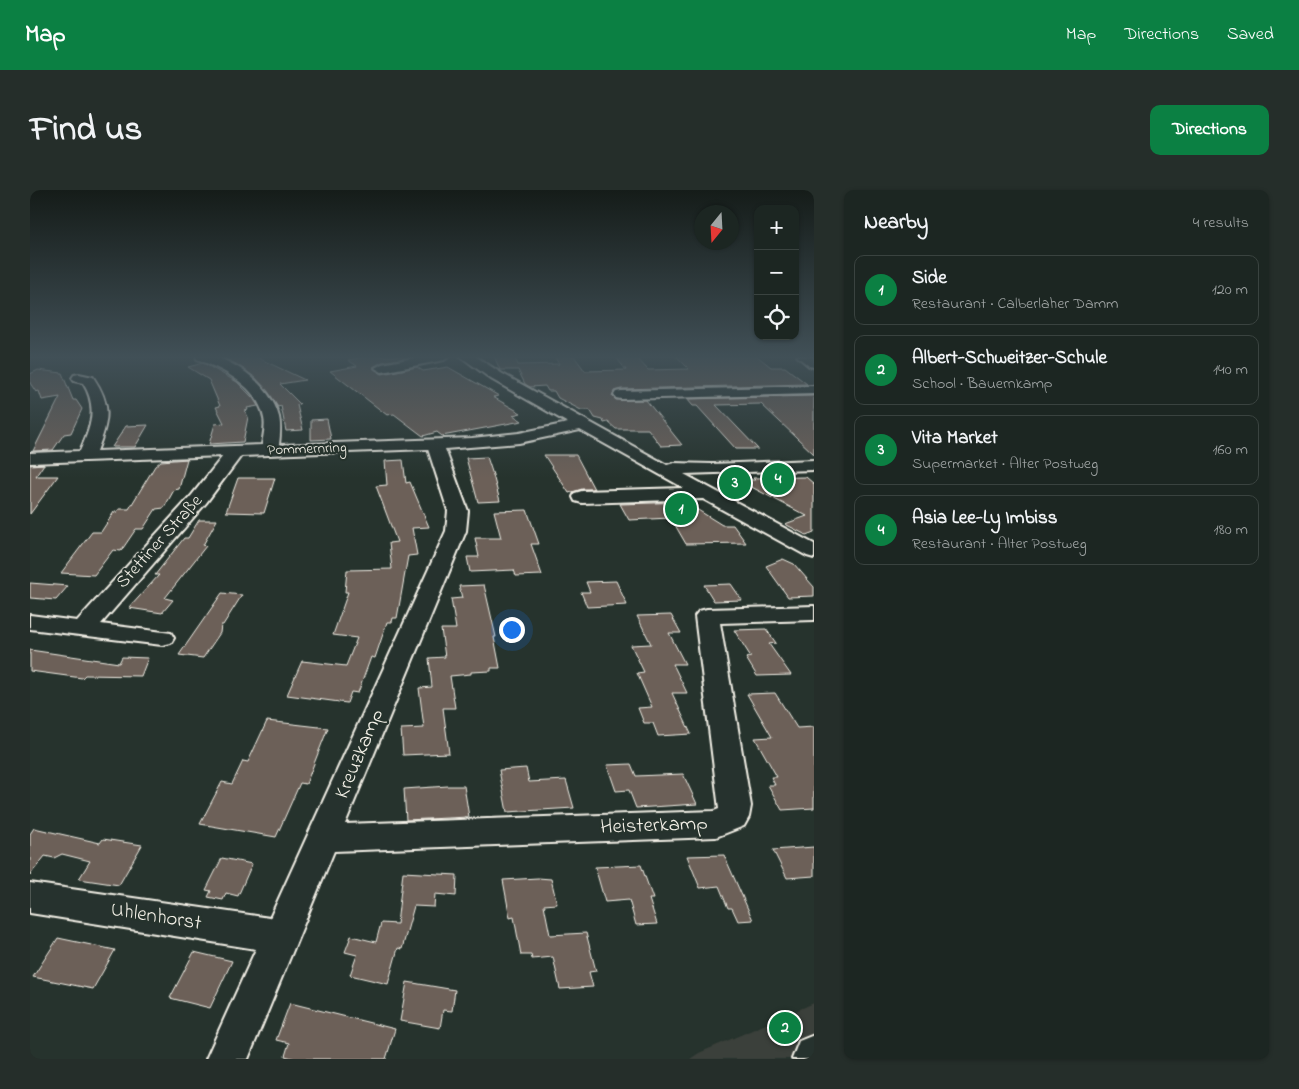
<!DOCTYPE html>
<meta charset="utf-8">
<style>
:root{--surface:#1c2622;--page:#252e2a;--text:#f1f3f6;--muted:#a0a5a5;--line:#3a4340;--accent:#0b8043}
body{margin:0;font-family:"Indie Flower",sans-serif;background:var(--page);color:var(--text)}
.controls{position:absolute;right:15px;top:15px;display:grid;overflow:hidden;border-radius:10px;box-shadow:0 1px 4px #0004}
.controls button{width:45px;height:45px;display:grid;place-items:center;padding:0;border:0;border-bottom:1px solid var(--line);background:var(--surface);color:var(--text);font:25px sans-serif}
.compass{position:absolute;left:664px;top:15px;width:45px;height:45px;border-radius:50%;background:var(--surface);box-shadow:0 1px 4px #0004;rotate:198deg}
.you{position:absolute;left:481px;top:439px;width:18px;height:18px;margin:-12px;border:4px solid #fff;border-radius:50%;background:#1a73e8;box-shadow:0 0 0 8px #1a73e833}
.badge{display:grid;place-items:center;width:32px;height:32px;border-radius:50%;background:var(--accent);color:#fff;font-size:16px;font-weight:700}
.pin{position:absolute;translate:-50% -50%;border:2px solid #fff;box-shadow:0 1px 5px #0006}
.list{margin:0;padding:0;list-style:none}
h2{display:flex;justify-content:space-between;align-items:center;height:65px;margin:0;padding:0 20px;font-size:21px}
h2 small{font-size:16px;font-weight:400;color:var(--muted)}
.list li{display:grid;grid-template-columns:32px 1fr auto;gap:15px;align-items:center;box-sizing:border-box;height:70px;margin:0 10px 10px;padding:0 10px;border:1px solid var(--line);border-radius:10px}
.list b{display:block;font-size:19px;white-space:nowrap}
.list p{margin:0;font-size:16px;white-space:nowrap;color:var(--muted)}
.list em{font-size:16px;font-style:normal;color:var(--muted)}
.icon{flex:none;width:28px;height:28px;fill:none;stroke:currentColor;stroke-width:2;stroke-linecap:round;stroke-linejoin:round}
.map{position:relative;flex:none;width:784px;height:869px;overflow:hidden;border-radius:10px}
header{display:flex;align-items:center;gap:30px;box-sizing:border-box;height:70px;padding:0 25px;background:var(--accent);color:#fff}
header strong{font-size:24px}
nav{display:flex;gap:28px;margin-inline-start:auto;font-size:18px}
.intro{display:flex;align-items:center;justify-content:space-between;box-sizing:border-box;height:120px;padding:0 30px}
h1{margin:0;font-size:35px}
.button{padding:12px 22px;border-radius:10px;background:var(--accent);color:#fff;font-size:18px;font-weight:700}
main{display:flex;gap:30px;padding:0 30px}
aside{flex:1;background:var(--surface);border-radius:10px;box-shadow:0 1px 4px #0004}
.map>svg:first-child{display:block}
.built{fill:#3b403a}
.building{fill:#6c6059;stroke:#f4f1e8}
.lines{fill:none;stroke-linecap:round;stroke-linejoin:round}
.minor-casing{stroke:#f4f1e8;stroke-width:4}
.minor{fill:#26332d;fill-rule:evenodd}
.labels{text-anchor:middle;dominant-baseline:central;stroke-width:4.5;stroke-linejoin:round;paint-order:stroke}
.far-street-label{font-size:15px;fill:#f4f1e8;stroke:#26332d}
.street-label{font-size:18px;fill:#f4f1e8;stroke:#26332d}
.near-street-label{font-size:21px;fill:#f4f1e8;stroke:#26332d}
</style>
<header>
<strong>Map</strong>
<nav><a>Map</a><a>Directions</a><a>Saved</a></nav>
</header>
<div class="intro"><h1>Find us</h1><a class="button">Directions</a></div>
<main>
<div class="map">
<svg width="784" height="869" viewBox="0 0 784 869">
<rect width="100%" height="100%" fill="#26332d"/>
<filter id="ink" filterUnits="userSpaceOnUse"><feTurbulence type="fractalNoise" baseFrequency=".02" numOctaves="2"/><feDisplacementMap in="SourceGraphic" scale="10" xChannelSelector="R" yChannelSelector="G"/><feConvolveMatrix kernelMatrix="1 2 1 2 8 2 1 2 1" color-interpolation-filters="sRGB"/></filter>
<g filter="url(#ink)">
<path class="built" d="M 784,813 L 784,869 L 660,869 L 669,863 Z"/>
<g class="building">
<path d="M 204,166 L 224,166 L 275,190 L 250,194 L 270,214 L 267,215 L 273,240 L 256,241 L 251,216 L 248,217 L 226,188 L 206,174 L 194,168 Z"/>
<path d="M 340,166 L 373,166 L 375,168 L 352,172 L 343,177 L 352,184 L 387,177 L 393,181 L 418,177 L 469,206 L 463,207 L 491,223 L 483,225 L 492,231 L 412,246 L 407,242 L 393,246 L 364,224 L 357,225 L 300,181 L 327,176 L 318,170 Z"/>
<path d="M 464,166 L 484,166 L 488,175 L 529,174 L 524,166 L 544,166 L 555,181 L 596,180 L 585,166 L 605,166 L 618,180 L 659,179 L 646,166 L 727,166 L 741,177 L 755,177 L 777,194 L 591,199 L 584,201 L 582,206 L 586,210 L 616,210 L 652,255 L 631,256 L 618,239 L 586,239 L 578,232 L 574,233 L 573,230 L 565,228 L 560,220 L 551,220 L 528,208 L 524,201 L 518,201 L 515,196 L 500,197 L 495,194 L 488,180 L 470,180 Z"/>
<path d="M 173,173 L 207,192 L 223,208 L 228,216 L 217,218 L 218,220 L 215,221 L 218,227 L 213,252 L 179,254 L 185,234 L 194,233 L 186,217 L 190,216 L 179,190 L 158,177 Z"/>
<path d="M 8,180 L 32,183 L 43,210 L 46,210 L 52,219 L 41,243 L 34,244 L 23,260 L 3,261 L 30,207 L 12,210 L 9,201 L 6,202 L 0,193 L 0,184 Z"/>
<path d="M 784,206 L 784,264 L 731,214 L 686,215 L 728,259 L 706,259 L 667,216 L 663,216 L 657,209 Z"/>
<path d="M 297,229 L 301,249 L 281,250 L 281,230 Z"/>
<path d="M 118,235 L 105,257 L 82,257 L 96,236 Z"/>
<path d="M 514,265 L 546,265 L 564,299 L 552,299 L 539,303 Z"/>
<path d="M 457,267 L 463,285 L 470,311 L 448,312 L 436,268 Z"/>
<path d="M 157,269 L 149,299 L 144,300 L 134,318 L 126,319 L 113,339 L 106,339 L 91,361 L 83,360 L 64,385 L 31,383 L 62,342 L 71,342 L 84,322 L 87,322 L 89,319 L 99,319 L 125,276 L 131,271 Z"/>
<path d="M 373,270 L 376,293 L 380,292 L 399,337 L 382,338 L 387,365 L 378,366 L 367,428 L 363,428 L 362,432 L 357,432 L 345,468 L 341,467 L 328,503 L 321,502 L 317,513 L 257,505 L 272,471 L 316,476 L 327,448 L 303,445 L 318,402 L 315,402 L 317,380 L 362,379 L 359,353 L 367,352 L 346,296 L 357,295 L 355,271 Z"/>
<path d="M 14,274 L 6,286 L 28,286 L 0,324 L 0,275 Z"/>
<path d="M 776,287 L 784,294 L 784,342 L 776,345 L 755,334 L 777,326 L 708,290 L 725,290 L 723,288 Z"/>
<path d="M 208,288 L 245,288 L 234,323 L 196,322 Z"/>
<path d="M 655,312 L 692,335 L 703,335 L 716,353 L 656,354 L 641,328 L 599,330 L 590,314 Z"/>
<path d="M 497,320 L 509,354 L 501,354 L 512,385 L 486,386 L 484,380 L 440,382 L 437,367 L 449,367 L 445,348 L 471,348 L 464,321 Z"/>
<path d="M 169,330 L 187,330 L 173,355 L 176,356 L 135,408 L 143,410 L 132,423 L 99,418 L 129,385 L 125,385 L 154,348 L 158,348 Z"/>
<path d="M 753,369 L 764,374 L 784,397 L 784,406 L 758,407 L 736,376 Z"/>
<path d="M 586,391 L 597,415 L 557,417 L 551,402 L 560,402 L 556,392 Z"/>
<path d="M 0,393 L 13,394 L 38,396 L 26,410 L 0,408 Z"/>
<path d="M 701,394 L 712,410 L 684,411 L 674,395 Z"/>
<path d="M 454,395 L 466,447 L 464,447 L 470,478 L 461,478 L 461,481 L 441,482 L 441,484 L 420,486 L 425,518 L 413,518 L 419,563 L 373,565 L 371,539 L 394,538 L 389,498 L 402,497 L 399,468 L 415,467 L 411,439 L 426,439 L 421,409 L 432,408 L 429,396 Z"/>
<path d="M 192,403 L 212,405 L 193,435 L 191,435 L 190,443 L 173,468 L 149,465 Z"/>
<path d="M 641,425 L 651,443 L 639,443 L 655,474 L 643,474 L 657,503 L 642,503 L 661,544 L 628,546 L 623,533 L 614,533 L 608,518 L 622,517 L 607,483 L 614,482 L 601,455 L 621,454 L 607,426 Z"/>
<path d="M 736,439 L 746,453 L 739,454 L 761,485 L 727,486 L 716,468 L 721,467 L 704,440 Z"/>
<path d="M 0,460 L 89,473 L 92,467 L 118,468 L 111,486 L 55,485 L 52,488 L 0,481 Z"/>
<path d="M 745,503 L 767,538 L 784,537 L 784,618 L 752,620 L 738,595 L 745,595 L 741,587 L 747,587 L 725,548 L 742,547 L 717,504 Z"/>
<path d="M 237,531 L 298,538 L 276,594 L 270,593 L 246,647 L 170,634 L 192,592 L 202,594 L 213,571 L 218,572 Z"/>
<path d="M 601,574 L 606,586 L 653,584 L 667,614 L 606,618 L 599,600 L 586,601 L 577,575 Z"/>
<path d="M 496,578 L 499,592 L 536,590 L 544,618 L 477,622 L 469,580 Z"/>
<path d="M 418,596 L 434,596 L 439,627 L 376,630 L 374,599 Z"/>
<path d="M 4,638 L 70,653 L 73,649 L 112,655 L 89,695 L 49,689 L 60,671 L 32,664 L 24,668 L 15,666 L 0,685 L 0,644 Z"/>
<path d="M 784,657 L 784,686 L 757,688 L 743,660 Z"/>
<path d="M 694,665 L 717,717 L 723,730 L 708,731 L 702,718 L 698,718 L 689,696 L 670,698 L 657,666 Z"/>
<path d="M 192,668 L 222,674 L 208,706 L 196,703 L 193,710 L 178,707 L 181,701 L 176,700 Z"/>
<path d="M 611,675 L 623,709 L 619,709 L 627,734 L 606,735 L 599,710 L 575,712 L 565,677 Z"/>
<path d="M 373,682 L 427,685 L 426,706 L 405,704 L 404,717 L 384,716 L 372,759 L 368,758 L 358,794 L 320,785 L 327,765 L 315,762 L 321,746 L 346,752 L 351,733 L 367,734 Z"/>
<path d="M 508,688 L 521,689 L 527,714 L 514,715 L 520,745 L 556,743 L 566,781 L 559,782 L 563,797 L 530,799 L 523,767 L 502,769 L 501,765 L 491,765 L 484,727 L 480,728 L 473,690 Z"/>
<path d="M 28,748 L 85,760 L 63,799 L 3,787 Z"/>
<path d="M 164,762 L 202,771 L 180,818 L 140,808 Z"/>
<path d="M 377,792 L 425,800 L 422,821 L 413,820 L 410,838 L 370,831 Z"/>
<path d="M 260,813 L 365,839 L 356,869 L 266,869 L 255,866 L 259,853 L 246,850 Z"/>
</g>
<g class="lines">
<g class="minor-casing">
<g id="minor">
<path d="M 166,166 C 172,166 179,165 185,167 C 212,175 242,199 249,227 C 251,236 250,246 249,255 L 442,248 L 489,243 L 538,233 L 461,189 L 430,166 L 445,166 L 471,183 L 637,275 L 644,273 L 681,274 L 784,270 L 784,280 L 654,284 L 784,354 L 784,368 L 777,366 L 673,309 L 552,313 L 545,311 L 543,307 L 545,303 L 552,301 L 654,298 L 550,240 L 489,253 L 415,259 L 438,321 L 436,341 L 315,634 L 684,621 L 689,619 L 665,426 L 669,421 L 677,419 L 784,416 L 784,430 L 690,433 L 721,616 L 719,627 L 714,636 L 686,647 L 304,661 L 218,869 L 176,869 L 226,759 L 0,723 L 0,693 L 240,728 L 416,341 L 418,321 L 398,259 L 211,266 L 176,313 L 71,434 L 141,443 L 144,448 L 141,453 L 132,455 L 0,439 L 0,425 L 47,431 L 162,305 L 193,266 L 0,273 L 0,263 L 50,261 C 61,237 68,217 53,193 L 44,191 L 42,188 L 44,185 L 49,184 L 63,187 C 82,215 79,230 67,261 L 232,255 C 233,246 236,237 234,228 C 228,196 194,180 167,169 Z"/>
<path d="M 394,166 L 420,166 L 414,170 L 352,182 L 345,178 L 352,174 Z"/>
<path d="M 767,166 L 784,167 L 784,177 L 779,176 Z"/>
<path d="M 784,196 L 784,204 L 591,209 L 586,208 L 584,205 L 586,202 L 591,201 Z"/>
<path d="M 784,845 L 784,869 L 762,869 L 769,851 Z"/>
</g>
</g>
<use href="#minor" class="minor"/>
</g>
</g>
<linearGradient id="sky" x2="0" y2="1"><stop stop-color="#151c19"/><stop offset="0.58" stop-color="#415057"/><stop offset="1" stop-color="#415057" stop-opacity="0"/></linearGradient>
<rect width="784" height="288" fill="url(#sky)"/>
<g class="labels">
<g class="far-street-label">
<text transform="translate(277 259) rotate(-2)">Pommernring</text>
</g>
<g class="street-label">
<text transform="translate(130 352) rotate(-48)">Stettiner Straße</text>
</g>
<g class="near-street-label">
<text transform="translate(330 564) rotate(-67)">Kreuzkamp</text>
<text transform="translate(624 636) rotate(-2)">Heisterkamp</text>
<text transform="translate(126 727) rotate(9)">Uhlenhorst</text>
</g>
</g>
</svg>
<div class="controls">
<button>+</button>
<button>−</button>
<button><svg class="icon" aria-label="locate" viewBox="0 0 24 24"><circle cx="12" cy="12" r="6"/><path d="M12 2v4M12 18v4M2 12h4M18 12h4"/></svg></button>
</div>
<svg class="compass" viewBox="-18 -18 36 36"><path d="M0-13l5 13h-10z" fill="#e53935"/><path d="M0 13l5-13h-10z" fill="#a0a5a5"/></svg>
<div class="you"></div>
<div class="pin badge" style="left:651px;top:319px">1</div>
<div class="pin badge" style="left:755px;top:838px">2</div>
<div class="pin badge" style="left:705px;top:293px">3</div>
<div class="pin badge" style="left:748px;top:289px">4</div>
</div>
<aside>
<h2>Nearby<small>4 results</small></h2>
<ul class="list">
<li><span class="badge">1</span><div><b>Side</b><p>Restaurant · Calberlaher Damm</p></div><em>120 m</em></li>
<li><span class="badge">2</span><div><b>Albert-Schweitzer-Schule</b><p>School · Bauernkamp</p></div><em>140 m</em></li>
<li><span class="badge">3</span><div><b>Vita Market</b><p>Supermarket · Alter Postweg</p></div><em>160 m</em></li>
<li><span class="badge">4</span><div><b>Asia Lee-Ly Imbiss</b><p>Restaurant · Alter Postweg</p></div><em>180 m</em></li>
</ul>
</aside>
</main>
